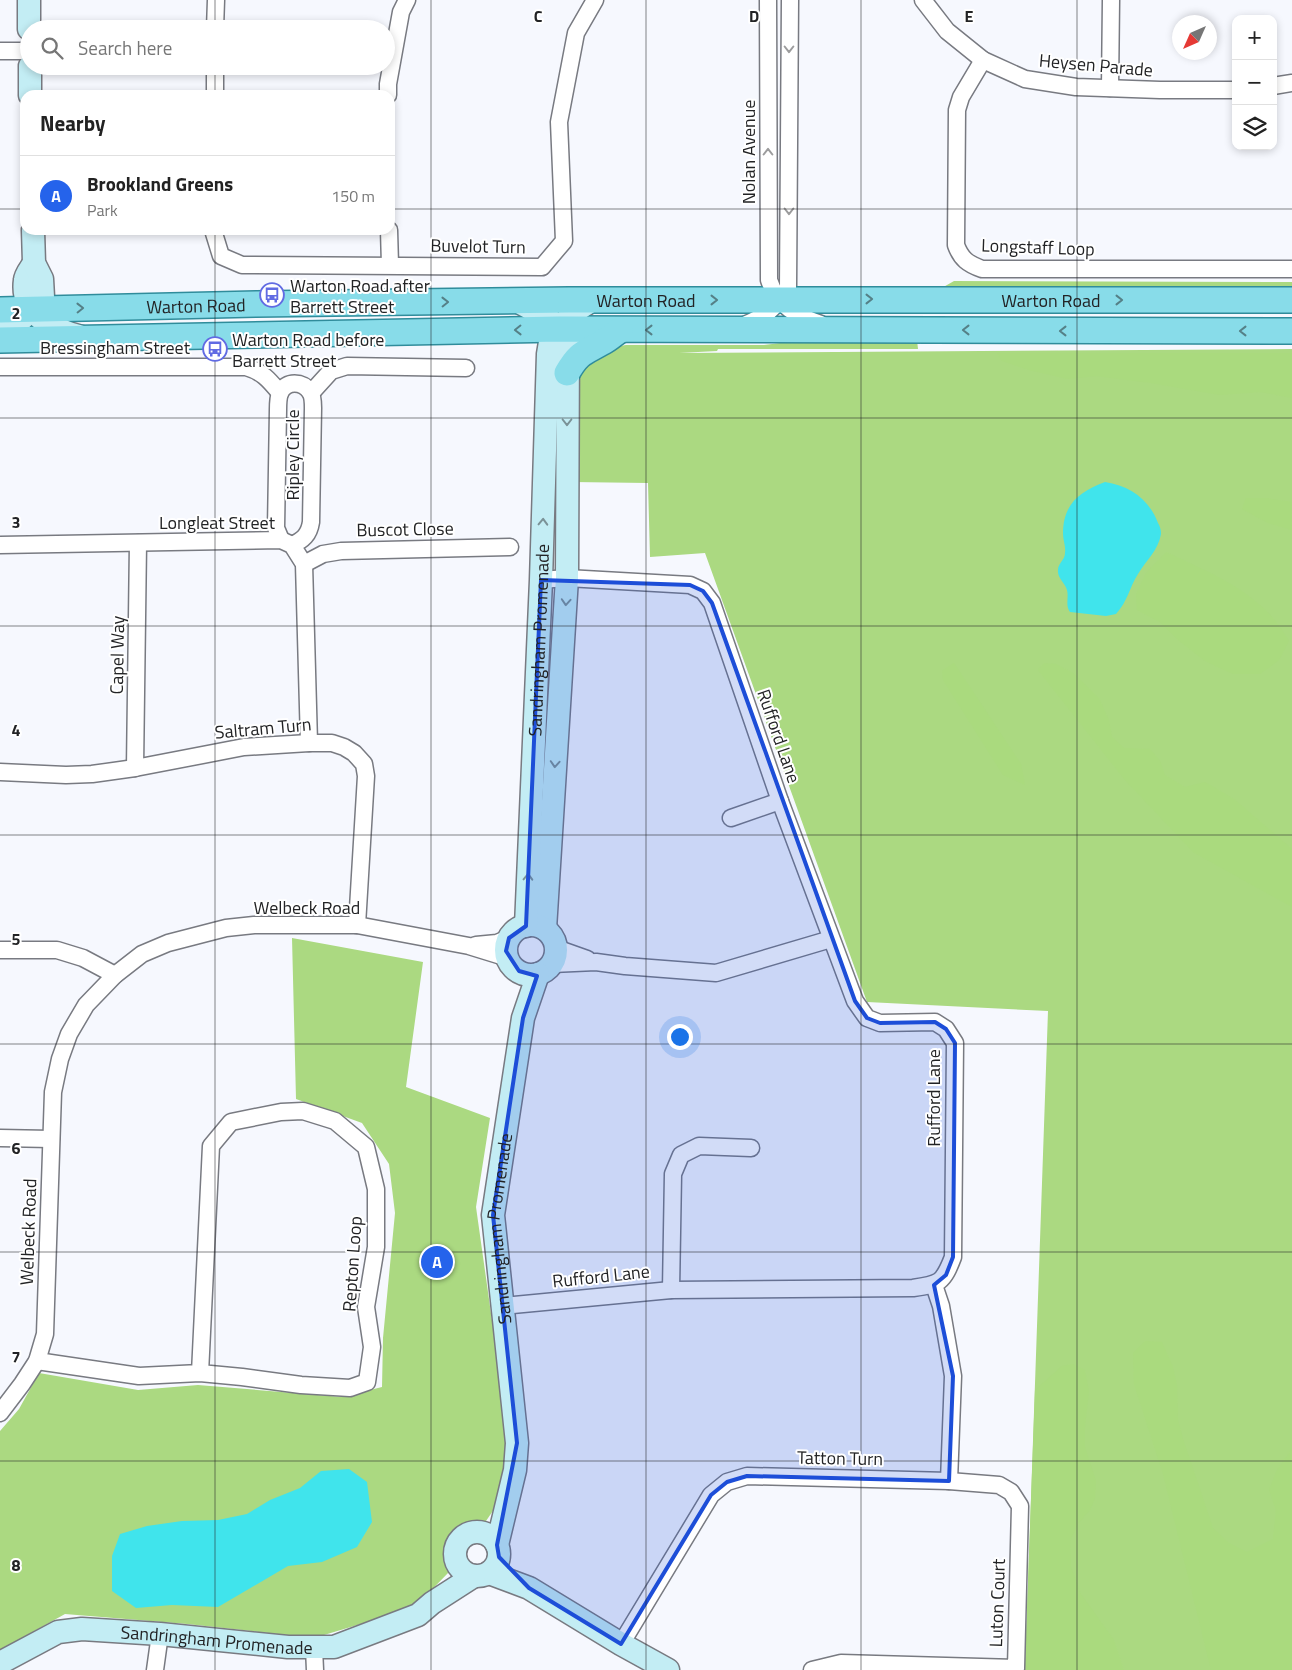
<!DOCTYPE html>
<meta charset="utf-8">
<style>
:root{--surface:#fff;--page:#f2f2f2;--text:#222;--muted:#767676;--line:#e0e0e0;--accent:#2563eb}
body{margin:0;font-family:"Titillium Web",sans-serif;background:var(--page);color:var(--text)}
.controls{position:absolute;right:15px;top:15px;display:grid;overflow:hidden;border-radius:10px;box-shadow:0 2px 8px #0003}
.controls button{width:45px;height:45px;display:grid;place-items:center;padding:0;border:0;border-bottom:1px solid var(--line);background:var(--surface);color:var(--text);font:25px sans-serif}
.compass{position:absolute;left:1172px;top:15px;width:45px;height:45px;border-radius:50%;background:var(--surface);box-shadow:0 2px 8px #0003;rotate:225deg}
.you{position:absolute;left:679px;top:1036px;width:18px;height:18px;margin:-12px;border:4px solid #fff;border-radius:50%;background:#1a73e8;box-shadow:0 0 0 8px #1a73e833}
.badge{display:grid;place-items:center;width:32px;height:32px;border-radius:50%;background:var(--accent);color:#fff;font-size:16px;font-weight:700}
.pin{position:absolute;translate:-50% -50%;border:2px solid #fff;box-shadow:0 1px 5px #0006}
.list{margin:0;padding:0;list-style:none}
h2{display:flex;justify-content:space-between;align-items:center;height:65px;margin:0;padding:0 20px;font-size:21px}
h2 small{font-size:16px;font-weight:400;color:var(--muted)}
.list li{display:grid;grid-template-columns:32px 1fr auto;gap:15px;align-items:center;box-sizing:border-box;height:80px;padding:0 20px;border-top:1px solid var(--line)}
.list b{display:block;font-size:19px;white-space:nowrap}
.list p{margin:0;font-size:16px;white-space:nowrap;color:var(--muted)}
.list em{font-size:16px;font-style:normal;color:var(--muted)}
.icon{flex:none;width:28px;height:28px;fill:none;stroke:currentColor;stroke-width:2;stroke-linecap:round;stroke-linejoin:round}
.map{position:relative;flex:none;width:1292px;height:1670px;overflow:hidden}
.search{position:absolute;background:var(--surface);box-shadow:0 2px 8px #0003;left:20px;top:20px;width:375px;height:55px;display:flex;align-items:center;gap:12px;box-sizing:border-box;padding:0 18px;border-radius:28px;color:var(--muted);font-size:19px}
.panel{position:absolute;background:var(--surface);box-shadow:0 2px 8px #0003;left:20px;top:90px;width:375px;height:145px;border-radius:15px}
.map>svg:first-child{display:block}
.green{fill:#abd981}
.forest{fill:#aada7e}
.water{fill:#40e4ec}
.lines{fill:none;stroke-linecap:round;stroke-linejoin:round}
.street-casing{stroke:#787a81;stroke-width:19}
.secondary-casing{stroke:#787a81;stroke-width:25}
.primary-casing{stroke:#308c9b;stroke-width:28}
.street{stroke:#fff;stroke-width:16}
.secondary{stroke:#c3edf4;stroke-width:22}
.primary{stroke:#88dce9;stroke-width:25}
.oneway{stroke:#9c9c9d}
.oneway2{stroke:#558087}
.oneway3{stroke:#7b9297}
.marked{fill:#1d4ed8;fill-opacity:0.2;stroke:#1d4ed8;stroke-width:4;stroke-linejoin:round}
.grid{fill:none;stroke:#222325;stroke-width:1;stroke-opacity:0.55}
.labels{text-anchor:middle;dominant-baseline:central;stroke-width:4;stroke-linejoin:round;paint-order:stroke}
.street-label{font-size:18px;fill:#222325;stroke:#fff}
.poi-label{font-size:18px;fill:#222325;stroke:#fff;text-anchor:start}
.grid-label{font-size:16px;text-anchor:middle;font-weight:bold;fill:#222325;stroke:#fff;stroke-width:4;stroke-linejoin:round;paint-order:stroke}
</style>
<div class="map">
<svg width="1292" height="1670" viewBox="0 0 1292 1670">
<rect width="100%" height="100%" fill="#f6f8fe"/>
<g class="green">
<path d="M 954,281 L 1292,282 L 1292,293 L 940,289 Z"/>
<path d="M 804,340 L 917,340 L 918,349 L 718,349 L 717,351 L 679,353 L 1292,349 L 1292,1670 L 1025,1670 L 1048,1011 L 867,1002 L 705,553 L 650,557 L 648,483 L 572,482 L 576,372 L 613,347 L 626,345 L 764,345 Z"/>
<path d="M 292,938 L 423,962 L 406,1087 L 490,1118 L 476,1207 L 508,1434 L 503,1496 L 486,1521 L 450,1533 L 448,1573 L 414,1608 L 314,1638 L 187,1624 L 65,1614 L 0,1650 L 0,1431 L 19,1409 L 39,1373 L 138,1390 L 198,1385 L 342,1397 L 382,1387 L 383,1338 L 395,1213 L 389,1164 L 362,1123 L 296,1099 Z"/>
</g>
<g class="forest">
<path d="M 997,353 L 1292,353 L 1292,398 L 1261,392 L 1220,395 L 1151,383 L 1096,376 L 1068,379 L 1029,370 L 1002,361 Z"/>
<path d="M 1246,498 L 1266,498 L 1291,502 L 1292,530 L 1268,523 L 1242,509 Z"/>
<path d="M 1166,552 C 1204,570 1245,586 1273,618 C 1279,625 1284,633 1289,641 L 1279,660 L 1260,674 L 1233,674 L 1205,661 L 1177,639 L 1160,622 L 1137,610 L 1136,594 L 1146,573 Z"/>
<path d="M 954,663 L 1021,764 L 1025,785 L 1003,775 L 943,680 L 942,671 Z"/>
<path d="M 1044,663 L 1056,664 L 1073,673 L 1099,698 L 1109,720 L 1112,737 L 1124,748 L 1150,749 L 1160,761 L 1165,775 L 1185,787 L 1205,782 L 1234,799 L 1292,849 L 1292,907 L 1193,852 L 1125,780 L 1038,670 Z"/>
<path d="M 1145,1341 L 1162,1342 L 1173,1367 L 1177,1385 L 1178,1420 L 1183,1439 L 1213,1528 L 1229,1543 L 1247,1552 L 1273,1539 L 1276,1510 L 1269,1490 L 1277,1470 L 1292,1449 L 1292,1670 L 1211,1670 L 1163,1474 L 1134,1384 L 1133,1353 Z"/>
<path d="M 1073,1364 L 1085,1370 L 1089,1391 L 1085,1427 L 1085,1447 L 1096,1481 L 1095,1498 L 1090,1510 L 1078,1524 L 1070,1541 L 1071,1567 L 1081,1594 L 1114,1640 L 1124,1670 L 1030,1670 L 1025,1666 L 1035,1390 L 1062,1366 Z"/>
</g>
<g class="water">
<path d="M 1105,482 C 1130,486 1149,499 1158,523 C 1160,526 1161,530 1161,534 C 1158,551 1147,559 1138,574 C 1129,588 1128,601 1116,614 L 1106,616 L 1070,612 C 1065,605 1069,598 1067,590 C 1065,583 1057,578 1058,570 C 1058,563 1065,560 1065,553 C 1066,547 1063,540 1063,534 C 1063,504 1079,492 1105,482 Z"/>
<path d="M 349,1469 L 367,1482 L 372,1522 L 357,1547 L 322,1562 L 288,1566 L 218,1607 L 172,1605 L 136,1608 L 112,1591 L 112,1556 L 120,1534 L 147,1526 L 182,1521 L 218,1520 L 247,1514 L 270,1500 L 300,1488 L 321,1471 Z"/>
</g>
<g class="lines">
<g class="street-casing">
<g id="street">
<path d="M 768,0 L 769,280 C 778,307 797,316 821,324"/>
<path d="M 923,0 L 947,31 L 983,60 L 1025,79 L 1076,87 L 1160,90 L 1236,90"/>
<path d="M 215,29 L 216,0"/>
<path d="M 0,51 L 29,51"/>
<path d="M 983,60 L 961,97 L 957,110 L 956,245 C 961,259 968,264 982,269 L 1292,269"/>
<path d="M 1273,86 L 1292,83"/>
<path d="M 1110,88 L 1111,0"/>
<path d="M 215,95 L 215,66"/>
<path d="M 388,95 L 388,84 L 401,12 L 407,0"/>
<path d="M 213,230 L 221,256 L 242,265 L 542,267 L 564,241 L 559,122 L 576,33 L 595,0"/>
<path d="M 389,230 L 390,265"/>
<path d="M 742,326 C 766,316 774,310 788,288 L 790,0"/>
<path d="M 0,367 L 246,367 C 263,372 269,380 280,393"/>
<path d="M 311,393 L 331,371 L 347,366 L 466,368"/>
<path d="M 281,540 L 276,528 L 278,410 C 278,405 278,398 280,393 C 286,380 303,381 310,392 C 313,396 313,403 313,408 L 311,522 C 309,535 303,540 292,545"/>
<path d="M 0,545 L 281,540 L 292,545 L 304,564 L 309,743"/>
<path d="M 304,564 L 323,554 L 341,551 L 510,547"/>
<path d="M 135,768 L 138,543"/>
<path d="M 0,772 L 66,775 L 92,774 L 135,768 L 244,747 L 309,743 L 332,743 L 344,747 L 354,753 L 364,764 L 366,776 L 357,925"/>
<path d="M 731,818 L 780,801"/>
<path d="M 476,945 L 497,943 L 509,938"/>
<path d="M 556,948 L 587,959"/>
<path d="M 0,950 L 57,950 L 83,958 L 115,975"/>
<path d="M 552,964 L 596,962 L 625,966 L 716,973 L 831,939"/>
<path d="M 0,1138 L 51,1139"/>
<path d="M 934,1285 L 941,1306 L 953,1376 L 949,1481"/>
<path d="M 671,1290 L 673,1174 L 681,1155 L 699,1146 L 751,1148"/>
<path d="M 502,1306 L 671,1290 L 913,1288 C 940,1284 943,1283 953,1257 L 955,1043 L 946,1029 L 935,1022 L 880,1023 L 867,1018 L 855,1001 L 780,801 L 712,603 L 703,591 L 690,585 L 567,578 L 541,580"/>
<path d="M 37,1361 L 139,1376 L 200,1373 L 242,1377 L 301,1385 L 350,1388 L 367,1382 L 372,1347 L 366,1307 L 376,1247 L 376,1189 L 366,1147 L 335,1121 L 303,1111 L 281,1112 L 231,1122 L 211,1146 L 200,1373"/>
<path d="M 0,1413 L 22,1384 L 37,1361 L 45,1334 L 53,1092 L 60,1059 L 69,1034 L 86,1005 L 115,975 L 142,954 L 168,943 L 226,928 L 254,925 L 357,925 L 469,946 L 508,958"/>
<path d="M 621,1644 L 711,1495 L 727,1482 L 747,1476 L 949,1481 L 999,1485 L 1011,1492 L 1020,1506 L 1016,1668 L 841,1663 L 812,1670"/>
<path d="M 314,1648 L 315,1670"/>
<path d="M 155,1670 L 160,1634"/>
</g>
</g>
<g class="secondary-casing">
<g id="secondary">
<path d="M 29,0 L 29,29"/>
<path d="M 30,66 L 30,95"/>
<path d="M 34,263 C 31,268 25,275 25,280 C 20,315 55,330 82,337"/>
<path d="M 517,301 L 548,318 L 568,338 L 567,578 L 545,929"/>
<path d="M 0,336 L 22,319 L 43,297 L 42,279 L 34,263 L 33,230"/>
<circle cx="531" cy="950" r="25"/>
<path id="s1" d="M 526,926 L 541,580 L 548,354 L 550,342 L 571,314 L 591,301"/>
<circle cx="477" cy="1554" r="22"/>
<path id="s2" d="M 497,1545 L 515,1470 L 517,1443 L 493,1215 L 523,1018 L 538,974"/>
<path d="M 489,1573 L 529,1588 L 621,1644 L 668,1670"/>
<path id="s3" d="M 0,1663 L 58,1632 L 82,1629 L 160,1634 L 288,1647 L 334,1647 L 418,1615 L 432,1603 L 474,1576"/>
</g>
</g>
<g class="primary-casing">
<g id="primary">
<path id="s4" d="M 0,310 L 256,304 L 569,300 L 1292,300"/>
<path d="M 0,340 L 559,329 L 1292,331"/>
<path d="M 567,373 C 579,352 584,353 603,342 C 609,339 614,334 620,330"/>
</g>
</g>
<use href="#street" class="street"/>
<use href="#secondary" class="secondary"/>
<use href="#primary" class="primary"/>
</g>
<defs><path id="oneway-chevron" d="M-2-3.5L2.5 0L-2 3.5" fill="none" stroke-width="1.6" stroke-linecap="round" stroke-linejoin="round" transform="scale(1.25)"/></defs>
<g class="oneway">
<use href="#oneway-chevron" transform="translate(789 49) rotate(90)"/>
<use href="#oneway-chevron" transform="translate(768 152) rotate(-90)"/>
<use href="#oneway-chevron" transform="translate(789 211) rotate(90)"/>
</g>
<g class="oneway2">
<use href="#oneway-chevron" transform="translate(869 299)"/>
<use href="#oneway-chevron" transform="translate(714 300)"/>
<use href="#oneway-chevron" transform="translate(1119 300)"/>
<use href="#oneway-chevron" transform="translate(445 302) rotate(-1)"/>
<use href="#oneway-chevron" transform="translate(80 308) rotate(-1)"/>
<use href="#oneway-chevron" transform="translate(518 330) rotate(179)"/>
<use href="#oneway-chevron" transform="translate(649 330) rotate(-180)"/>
<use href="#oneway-chevron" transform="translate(966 330) rotate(-180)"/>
<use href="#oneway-chevron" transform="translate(1063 331) rotate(-180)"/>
<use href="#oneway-chevron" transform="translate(1243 331) rotate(-180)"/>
</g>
<g class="oneway3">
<use href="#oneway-chevron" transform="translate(567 422) rotate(90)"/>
<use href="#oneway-chevron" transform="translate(543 522) rotate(-88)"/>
<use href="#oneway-chevron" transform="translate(566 602) rotate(94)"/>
<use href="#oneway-chevron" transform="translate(555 764) rotate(94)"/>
<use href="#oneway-chevron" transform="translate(528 877) rotate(-88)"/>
</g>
<path class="marked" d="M 541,580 L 690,585 L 703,591 L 712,603 L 855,1001 L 867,1018 L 880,1023 L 935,1022 L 946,1029 L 955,1043 L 953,1257 L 946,1275 L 934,1285 L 953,1376 L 949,1481 L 747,1476 L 727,1482 L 711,1495 L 621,1644 L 529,1588 L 499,1557 L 497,1545 L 517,1443 L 493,1215 L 523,1018 L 537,976 L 519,971 L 506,951 L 509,938 L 526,926 Z"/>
<path class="grid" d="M 215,0 L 215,29M 431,0 L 431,1670M 646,0 L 646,1670M 861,0 L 861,1670M 1077,0 L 1077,1670M 215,66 L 215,95M 0,209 L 25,209M 390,209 L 1292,209M 215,230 L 215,1670M 0,418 L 1292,418M 0,626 L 1292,626M 0,835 L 1292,835M 0,1044 L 1292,1044M 0,1252 L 1292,1252M 0,1461 L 1292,1461"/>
<defs>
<g id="bus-ring" transform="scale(1.25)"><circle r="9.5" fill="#fff" stroke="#616be3" stroke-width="1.5"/><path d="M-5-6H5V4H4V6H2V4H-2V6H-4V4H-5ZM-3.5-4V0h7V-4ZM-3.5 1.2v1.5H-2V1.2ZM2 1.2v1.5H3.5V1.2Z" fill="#616be3"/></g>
</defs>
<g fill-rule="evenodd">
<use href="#bus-ring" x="272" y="295"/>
<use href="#bus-ring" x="215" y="349"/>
</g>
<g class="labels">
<g class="street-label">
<text transform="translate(1096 65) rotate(5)">Heysen Parade</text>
<text transform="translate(748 152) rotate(-90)">Nolan Avenue</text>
<text transform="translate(478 246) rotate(1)">Buvelot Turn</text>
<text transform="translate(1038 247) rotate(2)">Longstaff Loop</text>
<text stroke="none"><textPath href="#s4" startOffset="1051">Warton Road</textPath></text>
<text stroke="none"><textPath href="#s4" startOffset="646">Warton Road</textPath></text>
<text stroke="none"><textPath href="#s4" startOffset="196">Warton Road</textPath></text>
<text x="115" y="347">Bressingham Street</text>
<text transform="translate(292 455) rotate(-90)">Ripley Circle</text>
<text x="217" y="522">Longleat Street</text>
<text transform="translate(405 529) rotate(-1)">Buscot Close</text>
<text stroke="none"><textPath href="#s1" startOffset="286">Sandringham Promenade</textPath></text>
<text transform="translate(117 655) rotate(-89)">Capel Way</text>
<text transform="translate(263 728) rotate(-5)">Saltram Turn</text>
<text transform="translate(779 736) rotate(71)">Rufford Lane</text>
<text x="307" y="907">Welbeck Road</text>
<text transform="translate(933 1098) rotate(-90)">Rufford Lane</text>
<text stroke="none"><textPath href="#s2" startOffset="320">Sandringham Promenade</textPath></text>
<text transform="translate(28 1232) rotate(-88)">Welbeck Road</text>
<text transform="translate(352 1264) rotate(-86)">Repton Loop</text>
<text transform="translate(601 1276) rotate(-6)">Rufford Lane</text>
<text transform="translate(840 1458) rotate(1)">Tatton Turn</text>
<text transform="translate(997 1603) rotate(-88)">Luton Court</text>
<text stroke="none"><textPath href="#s3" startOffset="225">Sandringham Promenade</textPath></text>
</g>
<g class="poi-label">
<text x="290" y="285">Warton Road after<tspan x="290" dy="21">Barrett Street</tspan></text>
<text x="232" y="339">Warton Road before<tspan x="232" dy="21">Barrett Street</tspan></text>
</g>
</g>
<g class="grid-label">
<text x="538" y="22">C</text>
<text x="754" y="22">D</text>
<text x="969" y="22">E</text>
<text x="16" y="319">2</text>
<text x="16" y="528">3</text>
<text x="16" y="736">4</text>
<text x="16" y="945">5</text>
<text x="16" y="1154">6</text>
<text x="16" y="1363">7</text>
<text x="16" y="1571">8</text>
</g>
</svg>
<div class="controls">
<button>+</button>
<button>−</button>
<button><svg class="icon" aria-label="layers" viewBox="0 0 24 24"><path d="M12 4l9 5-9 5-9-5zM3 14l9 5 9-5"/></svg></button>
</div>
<svg class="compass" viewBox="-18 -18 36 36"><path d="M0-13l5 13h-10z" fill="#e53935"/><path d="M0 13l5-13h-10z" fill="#767676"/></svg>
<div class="you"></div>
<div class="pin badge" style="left:437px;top:1262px">A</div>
<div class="search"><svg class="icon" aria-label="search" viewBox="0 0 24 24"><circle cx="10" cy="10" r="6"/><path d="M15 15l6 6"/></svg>Search here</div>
<section class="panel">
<h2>Nearby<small></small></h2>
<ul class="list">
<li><span class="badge">A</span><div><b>Brookland Greens</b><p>Park</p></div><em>150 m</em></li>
</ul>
</section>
</div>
